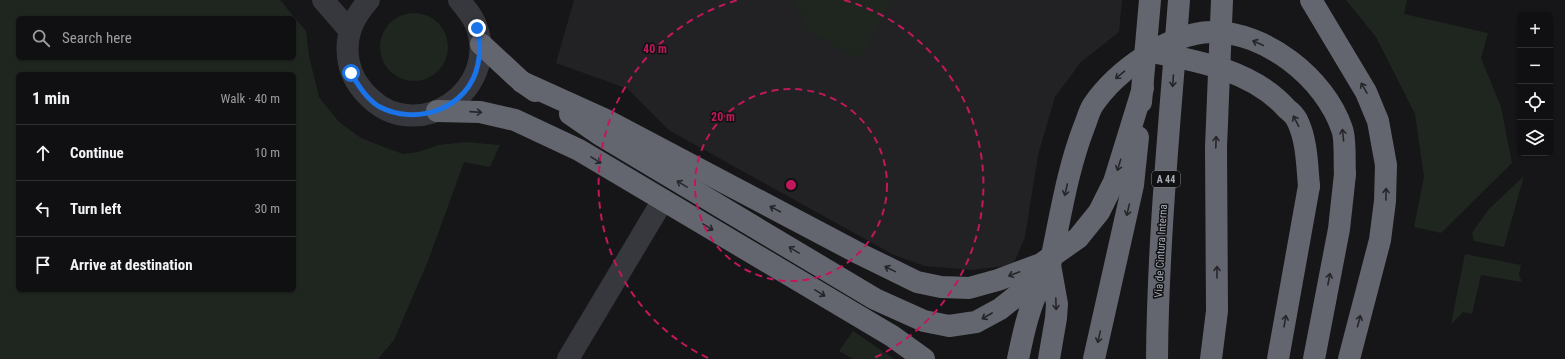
<!DOCTYPE html>
<meta charset="utf-8">
<style>
:root{--surface:#101012;--page:#1e1e20;--text:#f1f3f6;--muted:#9c9d9f;--line:#303032}
body{margin:0;font-family:"Roboto Condensed",sans-serif;background:var(--page);color:var(--text)}
.controls{position:absolute;right:12px;top:12px;display:grid;overflow:hidden;border-radius:6px;box-shadow:0 1px 3px #0004}
.controls button{width:36px;height:36px;display:grid;place-items:center;padding:0;border:0;border-bottom:1px solid var(--line);background:var(--surface);color:var(--text);font:20px sans-serif}
.stop{position:absolute;width:12px;height:12px;margin:-9px;border:3px solid #1a73e8;border-radius:50%;background:#fff}
.stop.end{background:#1a73e8;border-color:#fff;box-shadow:0 1px 4px #0008}
.list{margin:0;padding:0;list-style:none}
h2{display:flex;justify-content:space-between;align-items:center;height:52px;margin:0;padding:0 16px;font-size:17px}
h2 small{font-size:13px;font-weight:400;color:var(--muted)}
.list li{display:grid;grid-template-columns:26px 1fr auto;gap:12px;align-items:center;box-sizing:border-box;height:56px;padding:0 16px;border-top:1px solid var(--line)}
.list b{display:block;font-size:15px;white-space:nowrap}
.list em{font-size:13px;font-style:normal;color:var(--muted)}
.icon{flex:none;width:22px;height:22px;fill:none;stroke:currentColor;stroke-width:2;stroke-linecap:round;stroke-linejoin:round}
.map{position:relative;flex:none;width:1565px;height:359px;overflow:hidden}
.search{position:absolute;background:var(--surface);box-shadow:0 1px 3px #0004;left:16px;top:16px;width:280px;height:44px;display:flex;align-items:center;gap:10px;box-sizing:border-box;padding:0 14px;border-radius:6px;color:var(--muted);font-size:15px}
.panel{position:absolute;background:var(--surface);box-shadow:0 1px 3px #0004;left:16px;top:72px;width:280px;height:220px;border-radius:6px}
.map>svg:first-child{display:block}
.built{fill:#222225}
.green{fill:#1e261f;fill-rule:evenodd}
.lines{fill:none;stroke-linecap:round;stroke-linejoin:round}
.minor{stroke:#37383d;stroke-width:22}
.tertiary{stroke:#37383d;stroke-width:22}
.motorway{stroke:#63666e;stroke-width:22}
.motorway-bridge{stroke:#63666e;stroke-width:22}
.oneway{stroke:#26262a}
.route{stroke:#1a73e8;stroke-width:5}
.ring{fill:none;stroke:#c2185b;stroke-width:2;stroke-dasharray:7 5}
.labels{text-anchor:middle;dominant-baseline:central;stroke-width:3;stroke-linejoin:round;paint-order:stroke}
.shield{fill:#111113;stroke:#7b7e86;stroke-width:1}
.shield-label{font-size:10px;font-weight:bold;fill:#a8adb8}
.street-label{font-size:11px;fill:#a8adb8;stroke:#111113}
.centre{fill:#c2185b;stroke:#111113;stroke-width:2}
.ring-label{font-size:12px;text-anchor:middle;font-weight:bold;fill:#c2185b;stroke:#111113;stroke-width:3;stroke-linejoin:round;paint-order:stroke}
</style>
<div class="map">
<svg width="1565" height="359" viewBox="0 0 1565 359">
<rect width="100%" height="100%" fill="#161618"/>
<path class="built" d="M 574,0 L 1122,0 L 1119,32 L 1081,62 L 1055,97 L 1038,155 L 1025,237 L 1013,265 L 972,270 L 925,266 L 894,255 L 670,131 L 628,89 L 556,63 Z"/>
<g class="green">
<path d="M 0,0 L 280,0 L 306,31 L 309,56 L 319,97 L 339,122 L 361,138 L 381,146 L 403,154 L 418,152 L 439,145 L 465,142 L 500,145 L 490,167 L 464,162 L 428,261 L 394,340 L 378,359 L 0,359 ZM 18,18 L 294,18 L 294,58 L 18,58 ZM 18,74 L 294,74 L 294,290 L 18,290 Z"/>
<path d="M 798,0 L 891,0 L 859,59 L 800,27 L 806,16 L 793,9 Z"/>
<path d="M 1346,0 L 1407,0 L 1404,14 L 1488,33 L 1481,58 L 1501,107 L 1512,163 L 1441,233 L 1414,227 L 1424,177 L 1415,114 L 1376,37 Z"/>
<circle cx="414" cy="47" r="34"/>
<path d="M 1524,176 L 1504,247 L 1474,241 L 1472,233 L 1489,209 Z"/>
<path d="M 1465,254 L 1521,265 L 1519,275 L 1522,282 L 1481,275 L 1472,314 L 1463,312 L 1451,324 Z"/>
<path d="M 853,331 L 894,359 L 853,359 L 839,351 Z"/>
</g>
<g class="lines">
<g class="minor">
<path d="M 323,0 L 350,31"/>
<path d="M 568,359 L 663,200"/>
</g>
<path class="tertiary" d="M 369,0 C 352,19 344,38 349,63 C 352,78 360,89 371,99 C 420,144 498,90 477,28 C 474,17 466,9 459,0"/>
<g class="motorway">
<path d="M 1311,0 L 1366,92 L 1378,121 L 1386,165 L 1385,201 L 1380,240 L 1349,359"/>
<path d="M 481,44 L 522,82 L 535,91"/>
<path d="M 522,82 L 606,120 L 860,254 L 917,282 L 941,287 L 969,288 L 998,280 L 1041,264 L 1078,238 L 1099,212 L 1114,182 L 1143,88"/>
<path d="M 1141,102 L 1150,0"/>
<path d="M 437,111 L 480,112 L 515,120 L 579,150 L 892,336 L 924,359"/>
<path d="M 570,114 L 599,134 L 875,299 L 924,321 L 949,326 L 976,322 L 1000,309 L 1019,294 L 1050,265"/>
<path d="M 1018,359 C 1024,330 1030,303 1044,277"/>
<path d="M 1049,359 L 1056,318 L 1057,304 L 1050,265"/>
<path d="M 1094,359 L 1133,185 L 1138,137"/>
<path d="M 1157,359 C 1158,239 1170,119 1179,0"/>
<path d="M 1211,359 L 1217,311 L 1216,147 L 1222,0"/>
<path d="M 1278,359 L 1309,186"/>
<path d="M 1314,359 L 1339,229 L 1345,174"/>
</g>
<g class="motorway-bridge">
<path d="M 1152,52 C 1199,61 1254,71 1287,109 C 1291,112 1295,116 1297,120 C 1307,140 1307,165 1309,186"/>
<path d="M 1050,265 C 1060,219 1067,171 1084,127 C 1087,120 1089,111 1093,105 C 1116,71 1169,33 1211,32 C 1265,31 1325,78 1342,129 C 1346,139 1344,162 1345,174"/>
</g>
</g>
<defs><path id="oneway-shaft" d="M-6 0H5M1.5-3L5.5 0L1.5 3" fill="none" stroke-width="1.6" stroke-linecap="round" stroke-linejoin="round"/></defs>
<g class="oneway">
<use href="#oneway-shaft" transform="translate(1258 43) rotate(-156)"/>
<use href="#oneway-shaft" transform="translate(1120 75) rotate(140)"/>
<use href="#oneway-shaft" transform="translate(1173 81) rotate(94)"/>
<use href="#oneway-shaft" transform="translate(1364 88) rotate(-120)"/>
<use href="#oneway-shaft" transform="translate(476 112) rotate(4)"/>
<use href="#oneway-shaft" transform="translate(1296 121) rotate(-117)"/>
<use href="#oneway-shaft" transform="translate(1343 135) rotate(-96)"/>
<use href="#oneway-shaft" transform="translate(1216 142) rotate(-88)"/>
<use href="#oneway-shaft" transform="translate(596 160) rotate(31)"/>
<use href="#oneway-shaft" transform="translate(1119 165) rotate(107)"/>
<use href="#oneway-shaft" transform="translate(682 184) rotate(-149)"/>
<use href="#oneway-shaft" transform="translate(1066 190) rotate(103)"/>
<use href="#oneway-shaft" transform="translate(1386 194) rotate(-89)"/>
<use href="#oneway-shaft" transform="translate(775 209) rotate(-152)"/>
<use href="#oneway-shaft" transform="translate(1128 210) rotate(103)"/>
<use href="#oneway-shaft" transform="translate(708 227) rotate(31)"/>
<use href="#oneway-shaft" transform="translate(794 250) rotate(-149)"/>
<use href="#oneway-shaft" transform="translate(890 269) rotate(-154)"/>
<use href="#oneway-shaft" transform="translate(1217 272) rotate(-90)"/>
<use href="#oneway-shaft" transform="translate(1014 274) rotate(159)"/>
<use href="#oneway-shaft" transform="translate(1329 279) rotate(-79)"/>
<use href="#oneway-shaft" transform="translate(820 293) rotate(31)"/>
<use href="#oneway-shaft" transform="translate(1056 304) rotate(88)"/>
<use href="#oneway-shaft" transform="translate(987 316) rotate(150)"/>
<use href="#oneway-shaft" transform="translate(1285 321) rotate(-80)"/>
<use href="#oneway-shaft" transform="translate(1359 321) rotate(-75)"/>
<use href="#oneway-shaft" transform="translate(1099 337) rotate(103)"/>
</g>
<g class="lines">
<path class="route" d="M 351,73 C 358,85 366,98 378,106 C 416,127 469,109 478,64 C 481,51 480,40 477,28"/>
</g>
<g class="ring">
<circle cx="791" cy="185" r="96"/>
<path d="M708 358A192 192 0 0 1 738 0M844 0A192 192 0 0 1 874 358"/>
</g>
<g class="labels">
<rect class="shield" x="1152" y="171" width="28" height="16" rx="3"/>
<g class="shield-label">
<text x="1166" y="179">A 44</text>
</g>
<g class="street-label">
<text transform="translate(1161 251) rotate(-87)">Via de Cintura Interna</text>
</g>
</g>
<circle cx="791" cy="185" r="6" class="centre"/>
<g class="ring-label">
<text x="655" y="53">40 m</text>
<text x="723" y="121">20 m</text>
</g>
</svg>
<div class="controls">
<button>+</button>
<button>−</button>
<button><svg class="icon" aria-label="locate" viewBox="0 0 24 24"><circle cx="12" cy="12" r="6"/><path d="M12 2v4M12 18v4M2 12h4M18 12h4"/></svg></button>
<button><svg class="icon" aria-label="layers" viewBox="0 0 24 24"><path d="M12 4l9 5-9 5-9-5zM3 14l9 5 9-5"/></svg></button>
</div>
<div class="stop" style="left:351px;top:73px"></div>
<div class="stop end" style="left:477px;top:28px"></div>
<div class="search"><svg class="icon" aria-label="search" viewBox="0 0 24 24"><circle cx="10" cy="10" r="6"/><path d="M15 15l6 6"/></svg>Search here</div>
<section class="panel">
<h2>1 min<small>Walk · 40 m</small></h2>
<ul class="list">
<li><svg class="icon" aria-label="ahead" viewBox="0 0 24 24"><path d="M12 20V5M6 11l6-6 6 6"/></svg><div><b>Continue</b></div><em>10 m</em></li>
<li><svg class="icon" aria-label="left" viewBox="0 0 24 24"><path d="M17 20v-9H6M10 6l-5 5 5 5"/></svg><div><b>Turn left</b></div><em>30 m</em></li>
<li><svg class="icon" aria-label="arrive" viewBox="0 0 24 24"><path d="M6 21V4h12l-3 4 3 4H6"/></svg><div><b>Arrive at destination</b></div></li>
</ul>
</section>
</div>
